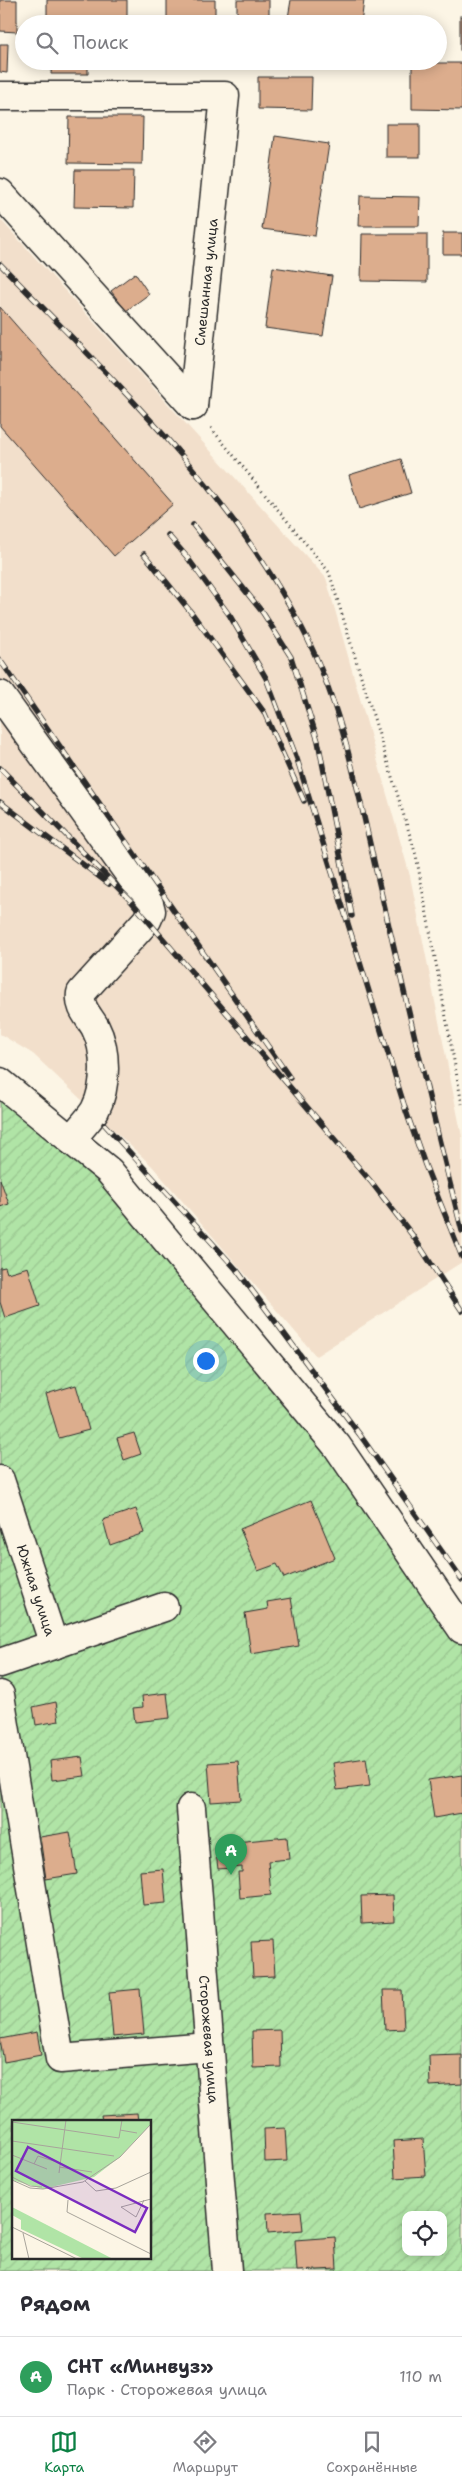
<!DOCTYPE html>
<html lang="ru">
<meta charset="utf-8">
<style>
:root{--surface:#fff;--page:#f7f7f7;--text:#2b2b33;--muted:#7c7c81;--line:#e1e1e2;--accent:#0b8043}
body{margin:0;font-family:"Shantell Sans",sans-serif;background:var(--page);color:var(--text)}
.controls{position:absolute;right:15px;bottom:15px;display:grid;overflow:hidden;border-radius:10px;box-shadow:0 2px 12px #0003}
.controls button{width:45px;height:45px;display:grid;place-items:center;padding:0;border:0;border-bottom:1px solid var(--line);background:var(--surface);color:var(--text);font:25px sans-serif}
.you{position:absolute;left:205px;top:1360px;width:18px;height:18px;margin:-12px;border:4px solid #fff;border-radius:50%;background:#1a73e8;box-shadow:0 0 0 8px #1a73e833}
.badge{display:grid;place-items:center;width:32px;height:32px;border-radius:50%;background:var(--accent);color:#fff;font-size:16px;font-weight:700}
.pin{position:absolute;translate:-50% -41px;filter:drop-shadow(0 1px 2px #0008)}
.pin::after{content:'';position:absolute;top:26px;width:18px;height:15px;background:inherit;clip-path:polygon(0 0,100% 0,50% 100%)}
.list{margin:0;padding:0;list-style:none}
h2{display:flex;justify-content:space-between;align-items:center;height:65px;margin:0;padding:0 20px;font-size:21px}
h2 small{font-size:16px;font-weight:400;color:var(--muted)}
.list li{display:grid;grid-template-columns:32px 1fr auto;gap:15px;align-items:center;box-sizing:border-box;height:80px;padding:0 20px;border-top:1px solid var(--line)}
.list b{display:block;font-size:19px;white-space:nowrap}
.list p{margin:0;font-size:16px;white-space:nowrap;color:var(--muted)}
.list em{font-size:16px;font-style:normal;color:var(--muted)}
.icon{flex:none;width:28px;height:28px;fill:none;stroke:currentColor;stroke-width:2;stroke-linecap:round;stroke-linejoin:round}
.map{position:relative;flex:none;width:462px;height:2271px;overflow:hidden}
.search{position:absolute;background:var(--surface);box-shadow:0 2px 12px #0003;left:15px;right:15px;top:15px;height:55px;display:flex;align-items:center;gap:12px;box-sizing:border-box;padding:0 18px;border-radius:28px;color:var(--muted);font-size:19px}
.sheet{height:145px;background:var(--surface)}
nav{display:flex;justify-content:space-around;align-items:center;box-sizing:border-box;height:70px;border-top:1px solid var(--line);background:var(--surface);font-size:14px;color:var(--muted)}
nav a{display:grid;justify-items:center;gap:2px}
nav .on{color:var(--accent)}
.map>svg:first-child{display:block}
.built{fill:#f2dfcb}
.garden{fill:url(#garden-furrows);stroke:#6e8868;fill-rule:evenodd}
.building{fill:#dcad8d;stroke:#2b2b2b}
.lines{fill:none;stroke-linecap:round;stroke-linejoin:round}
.minor-casing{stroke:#2b2b2b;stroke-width:31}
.path{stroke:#2b2b2b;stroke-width:3;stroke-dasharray:1 4;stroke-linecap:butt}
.minor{stroke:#fcf5e5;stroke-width:28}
.rail-casing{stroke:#2b2b2b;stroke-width:5.5}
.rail{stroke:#fcf5e5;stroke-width:4;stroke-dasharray:11;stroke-linecap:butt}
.labels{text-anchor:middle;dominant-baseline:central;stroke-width:5;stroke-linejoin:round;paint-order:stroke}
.street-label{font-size:14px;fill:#2b2b2b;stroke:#fcf5e5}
.inset-road{fill:none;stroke:#a8a49b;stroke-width:1}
.view{fill:#7b2cbf;fill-opacity:0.15;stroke:#7b2cbf;stroke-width:2.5}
.inset-edge{fill:none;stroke:#2b2b2b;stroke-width:2.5}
</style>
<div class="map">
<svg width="462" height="2271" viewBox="0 0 462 2271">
<defs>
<pattern id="garden-furrows" width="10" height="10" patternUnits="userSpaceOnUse" patternTransform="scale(1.25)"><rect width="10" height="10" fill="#b0e4a6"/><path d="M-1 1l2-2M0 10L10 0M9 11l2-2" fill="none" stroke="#98c48f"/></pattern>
</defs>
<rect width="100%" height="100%" fill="#fcf5e5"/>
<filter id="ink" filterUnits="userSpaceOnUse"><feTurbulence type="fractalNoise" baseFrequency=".02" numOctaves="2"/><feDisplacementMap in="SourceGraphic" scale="10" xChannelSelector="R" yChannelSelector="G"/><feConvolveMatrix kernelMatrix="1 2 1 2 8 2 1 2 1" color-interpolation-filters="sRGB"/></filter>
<g filter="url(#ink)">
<path class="built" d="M 0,219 L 326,578 L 410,876 L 462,1137 L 462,1262 L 316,1356 L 152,1166 L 33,1054 L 0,1034 Z"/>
<path class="garden" d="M 0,1082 L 109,1171 L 462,1629 L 462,2271 L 0,2271 ZM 14,2121 L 150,2121 L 150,2257 L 14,2257 ZM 406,2215 L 443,2215 L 443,2252 L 406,2252 Z"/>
<g class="building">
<path d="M 0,0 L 17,0 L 17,32 L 0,31 Z"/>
<rect x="47" y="0" width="80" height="24"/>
<rect x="167" y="0" width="48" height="24"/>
<rect x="237" y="0" width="32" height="24"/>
<path d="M 291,0 L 364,0 L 361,24 L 327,24 L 288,18 Z"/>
<rect x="460" y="16" width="2" height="34"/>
<path d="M 0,44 L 8,44 L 7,73 L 0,72 Z"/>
<path d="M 52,61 L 88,61 L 88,74 L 51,74 Z"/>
<path d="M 412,63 L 462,63 L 462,110 L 412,109 Z"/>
<path d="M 258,77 L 312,77 L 311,110 L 258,109 Z"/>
<path d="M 69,117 L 143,117 L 142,164 L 68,163 Z"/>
<rect x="386" y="124" width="34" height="33"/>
<path d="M 275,136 L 329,144 L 315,236 L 262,229 Z"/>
<path d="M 75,170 L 134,170 L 133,208 L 74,207 Z"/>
<path d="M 360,196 L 420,197 L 419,226 L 359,226 Z"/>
<rect x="443" y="233" width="19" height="21"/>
<path d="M 362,234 L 427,234 L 427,282 L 361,281 Z"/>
<path d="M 273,267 L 332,276 L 323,336 L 265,328 Z"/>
<path d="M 135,273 L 149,294 L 126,311 L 111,291 Z"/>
<path d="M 0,307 L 173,504 L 114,556 L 0,426 Z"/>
<path d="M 401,459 L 411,493 L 359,509 L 349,475 Z"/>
<path d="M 0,1179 L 9,1204 L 0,1207 Z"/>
<path d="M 5,1267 L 7,1273 L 28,1267 L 40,1306 L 5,1318 L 0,1302 L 0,1268 Z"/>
<path d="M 76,1385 L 89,1430 L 59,1438 L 46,1394 Z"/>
<path d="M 134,1433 L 141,1454 L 124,1460 L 117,1438 Z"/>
<path d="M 311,1500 L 335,1558 L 284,1578 L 277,1564 L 258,1571 L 240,1529 Z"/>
<path d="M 136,1509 L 144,1533 L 110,1545 L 103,1520 Z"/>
<path d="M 291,1598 L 299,1646 L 251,1654 L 245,1613 L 268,1609 L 267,1602 Z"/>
<path d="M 167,1693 L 170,1718 L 135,1722 L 133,1708 L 143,1707 L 142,1696 Z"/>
<path d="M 56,1702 L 59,1721 L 36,1725 L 33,1707 Z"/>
<path d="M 82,1757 L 85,1776 L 52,1780 L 50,1761 Z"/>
<path d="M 366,1758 L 370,1786 L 337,1790 L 333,1763 Z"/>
<path d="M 238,1761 L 241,1800 L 211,1802 L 208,1763 Z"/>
<path d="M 462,1775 L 462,1813 L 434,1818 L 428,1780 Z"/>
<path d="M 70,1832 L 77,1874 L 46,1879 L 40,1837 Z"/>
<path d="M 287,1837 L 289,1859 L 268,1861 L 271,1895 L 240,1898 L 238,1872 L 242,1872 L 242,1867 L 218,1869 L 215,1844 Z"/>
<path d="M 163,1869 L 166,1903 L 143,1905 L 140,1871 Z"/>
<path d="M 393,1895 L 394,1921 L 362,1923 L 361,1896 Z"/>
<path d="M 273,1941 L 275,1976 L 253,1977 L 251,1942 Z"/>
<path d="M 140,1989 L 144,2034 L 113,2037 L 109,1992 Z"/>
<path d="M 383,1990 L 402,1990 L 404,2029 L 385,2030 Z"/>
<path d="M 280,2030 L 281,2067 L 253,2068 L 252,2031 Z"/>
<path d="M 37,2032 L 41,2055 L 4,2062 L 0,2039 Z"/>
<path d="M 462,2055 L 462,2084 L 430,2086 L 429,2056 Z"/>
<path d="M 137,2113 L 138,2121 L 102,2121 L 101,2115 Z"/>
<path d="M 285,2128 L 287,2161 L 265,2162 L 264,2129 Z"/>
<path d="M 423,2139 L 426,2176 L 395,2178 L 393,2141 Z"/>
<path d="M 301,2211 L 303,2230 L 268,2233 L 267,2213 Z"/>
<path d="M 335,2237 L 337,2269 L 297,2271 L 295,2240 Z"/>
</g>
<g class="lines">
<g class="minor-casing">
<g id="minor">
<path d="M 0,96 L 225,96 L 193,406"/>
<path d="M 0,193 L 193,406"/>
<path d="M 0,695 L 148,900 L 151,911 L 147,920 L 81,993 C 79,1008 88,1015 95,1027 C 107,1050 107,1087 95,1110 C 89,1120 78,1130 71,1140"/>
<path d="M 0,1082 L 109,1171 L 337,1446 L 462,1629"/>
<path id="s1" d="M 0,1480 L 54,1645"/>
<path d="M 0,1663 L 164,1607"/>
<path d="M 0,1695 L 60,2059 L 209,2047"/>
<path id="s2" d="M 191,1808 L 227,2271"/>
</g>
</g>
<path class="path" d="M 211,428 L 329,572 L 416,855 L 462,1104"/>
<use href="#minor" class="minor"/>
<g class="rail-casing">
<g id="rail">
<path d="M 0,264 C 110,377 228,488 302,628 C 345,710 360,804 381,892 C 407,1005 433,1118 462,1231"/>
<path d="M 193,525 L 263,613 L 291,657 L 318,741 L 352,916"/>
<path d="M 168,535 L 187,557 L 230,616 L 266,678 L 297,759 L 406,1111 L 425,1165 L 462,1257"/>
<path d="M 144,554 L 194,616 L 264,712 L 304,801"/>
<path d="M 0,660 L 290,1078"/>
<path d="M 0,768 L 131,901 L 372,1183 L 413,1236 L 462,1311"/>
<path d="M 0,802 L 109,884"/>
<path d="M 104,1124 L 236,1269 L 360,1435 L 462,1580"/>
</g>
</g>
<use href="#rail" class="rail"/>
</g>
</g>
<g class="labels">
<g class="street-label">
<text transform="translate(206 282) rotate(-84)">Смешанная улица</text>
<text stroke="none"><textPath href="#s1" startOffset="116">Южная улица</textPath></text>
<text stroke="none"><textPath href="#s2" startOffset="232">Сторожевая улица</textPath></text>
</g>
</g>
<g transform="translate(12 2120)">
<rect width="139" height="139" fill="#fcf5e5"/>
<path d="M 0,87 L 101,139 L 72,139 L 9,109 L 9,100 L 0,95 Z" fill="#b0e4a6"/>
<path d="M 0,0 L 139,0 L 139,4 L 108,37 L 82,57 L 31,69 L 0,60 Z" fill="#b0e4a6"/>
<path class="inset-road" d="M 0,2 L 107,18 L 110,0M 108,10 L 125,13M 0,21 L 102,36M 0,35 L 35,49M 22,44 L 26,36 L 48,43M 47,47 L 80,52M 47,53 L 54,0M 0,57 L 18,66 L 30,67M 0,60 L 18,68 L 31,69 L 71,62 L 108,37 L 139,4M 73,61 L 84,71 L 104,68 L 139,52M 56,80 L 55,92 L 139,134M 109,87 L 124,97 L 132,80M 109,87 L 139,79M 0,107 L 65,139M 11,113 L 17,139"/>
<path class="view" d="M 16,27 L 135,88 L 123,112 L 4,51 Z"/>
<rect width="139" height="139" class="inset-edge"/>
</g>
</svg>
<div class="controls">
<button><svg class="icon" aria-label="locate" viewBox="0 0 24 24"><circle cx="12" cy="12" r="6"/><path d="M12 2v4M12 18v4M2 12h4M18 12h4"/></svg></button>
</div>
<div class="you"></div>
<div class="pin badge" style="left:231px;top:1875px;background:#2e9e5b">A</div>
<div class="search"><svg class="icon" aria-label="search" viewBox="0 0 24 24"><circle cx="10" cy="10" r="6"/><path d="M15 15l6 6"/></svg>Поиск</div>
</div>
<section class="sheet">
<h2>Рядом<small></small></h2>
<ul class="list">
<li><span class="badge" style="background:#2e9e5b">A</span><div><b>СНТ «Минвуз»</b><p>Парк · Сторожевая улица</p></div><em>110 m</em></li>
</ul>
</section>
<nav>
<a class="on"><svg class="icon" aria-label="map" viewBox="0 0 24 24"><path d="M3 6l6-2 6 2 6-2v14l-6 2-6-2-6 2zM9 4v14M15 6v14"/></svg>Карта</a>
<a><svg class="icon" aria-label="directions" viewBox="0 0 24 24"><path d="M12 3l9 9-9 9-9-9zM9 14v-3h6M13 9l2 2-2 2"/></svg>Маршрут</a>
<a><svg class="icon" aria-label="saved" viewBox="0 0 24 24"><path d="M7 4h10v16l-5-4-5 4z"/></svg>Сохранённые</a>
</nav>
